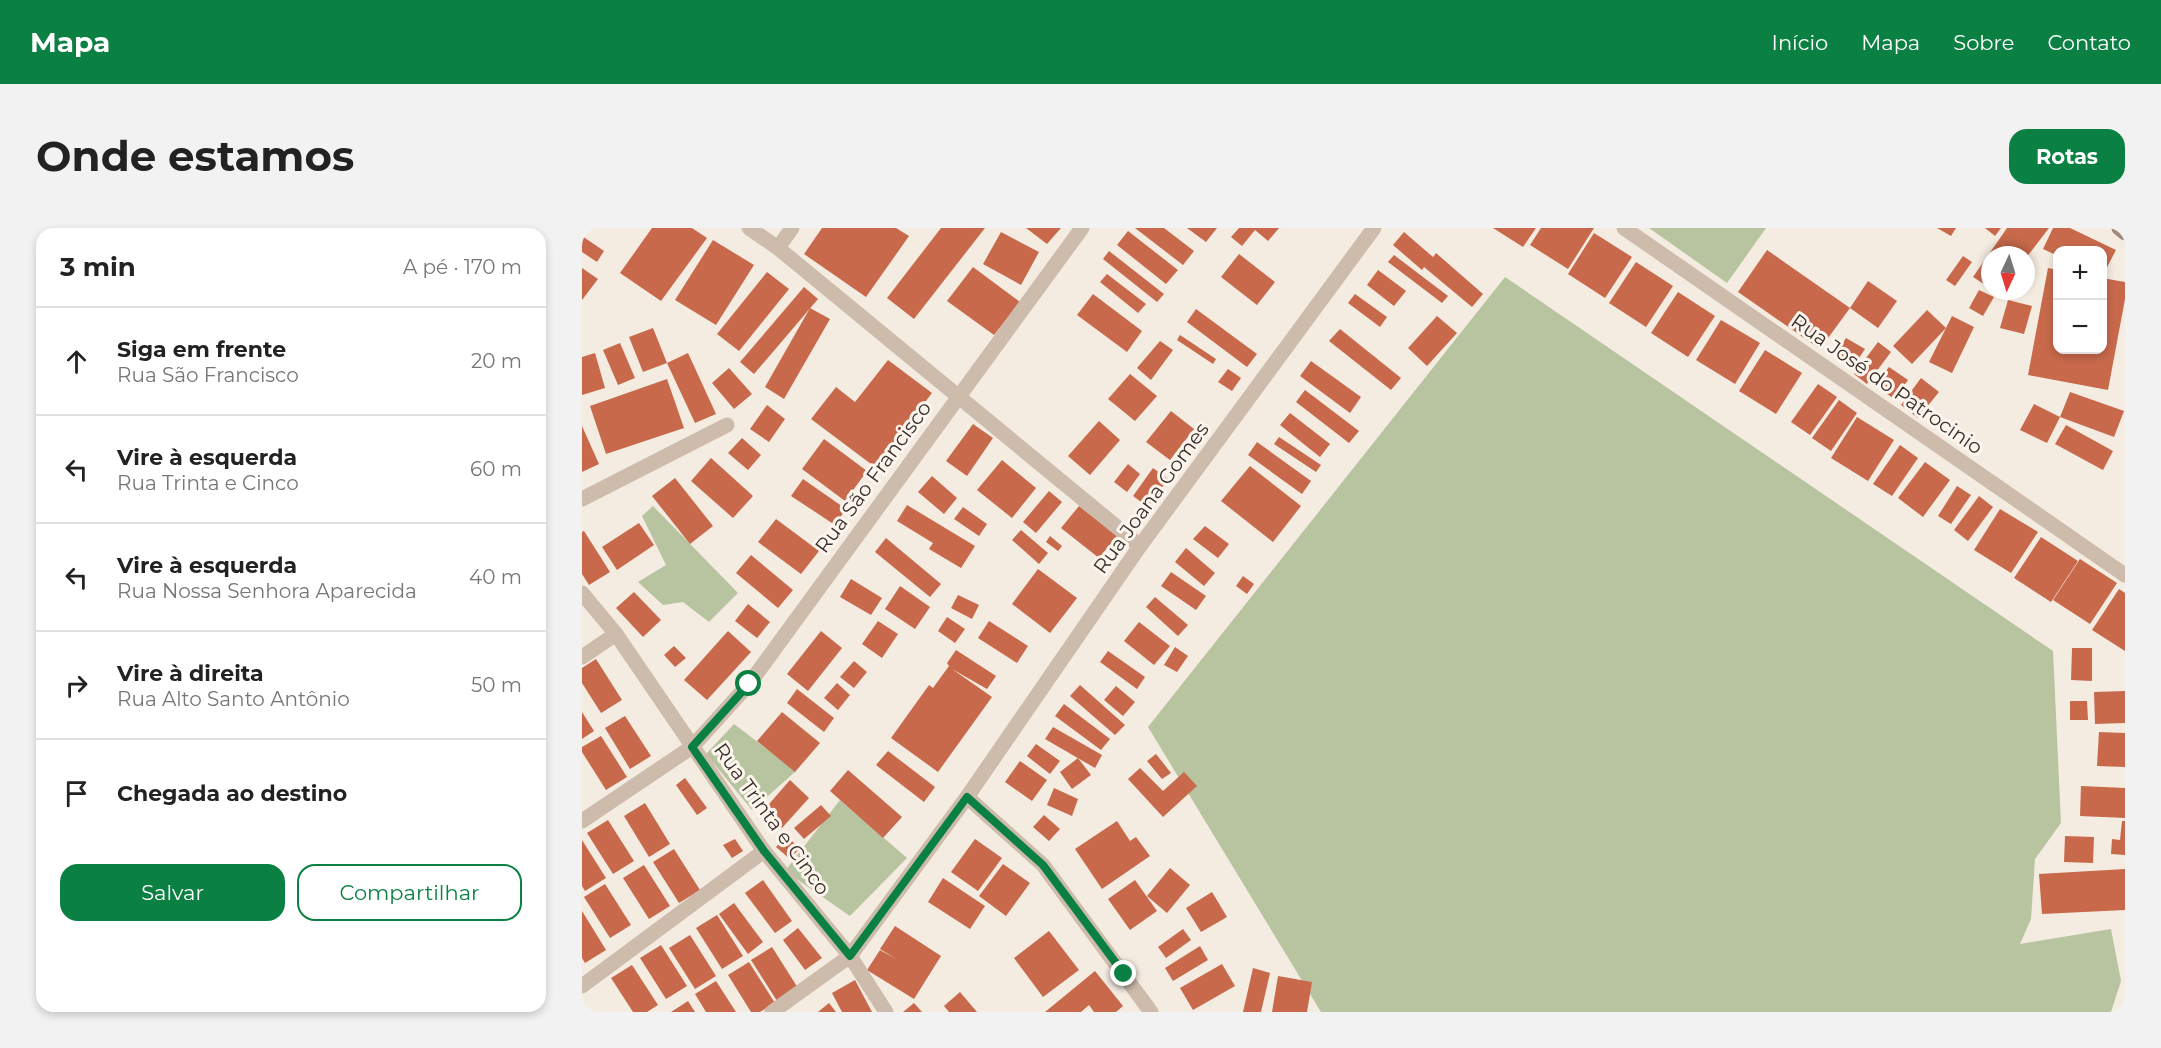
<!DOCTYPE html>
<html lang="pt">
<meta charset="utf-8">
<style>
:root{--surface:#fff;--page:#f2f2f2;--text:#222;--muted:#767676;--line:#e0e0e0;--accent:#0b8043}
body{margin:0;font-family:Montserrat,sans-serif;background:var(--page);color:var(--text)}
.controls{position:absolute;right:18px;top:18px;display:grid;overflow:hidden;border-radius:12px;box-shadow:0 3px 9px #0003}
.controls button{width:54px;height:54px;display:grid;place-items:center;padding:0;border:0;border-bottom:2px solid var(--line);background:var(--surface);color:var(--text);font:30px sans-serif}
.compass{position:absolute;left:1399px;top:18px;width:54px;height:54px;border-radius:50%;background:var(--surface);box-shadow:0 3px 9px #0003;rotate:184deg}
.stop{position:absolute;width:18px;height:18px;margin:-14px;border:4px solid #0b8043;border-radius:50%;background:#fff}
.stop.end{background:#0b8043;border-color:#fff;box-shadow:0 2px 6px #0008}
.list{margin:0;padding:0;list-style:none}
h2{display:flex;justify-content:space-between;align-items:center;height:78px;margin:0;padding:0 24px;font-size:26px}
h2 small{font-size:20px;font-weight:400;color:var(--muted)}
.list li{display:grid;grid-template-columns:39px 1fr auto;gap:18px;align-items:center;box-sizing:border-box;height:108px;padding:0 24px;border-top:2px solid var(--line)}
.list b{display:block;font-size:22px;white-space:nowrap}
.list p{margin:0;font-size:20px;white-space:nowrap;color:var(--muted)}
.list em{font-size:20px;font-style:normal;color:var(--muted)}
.actions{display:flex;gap:12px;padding:18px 24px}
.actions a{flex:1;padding:14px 0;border:2px solid var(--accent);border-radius:18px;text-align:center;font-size:21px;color:var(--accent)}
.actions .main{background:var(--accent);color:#fff}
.icon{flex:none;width:33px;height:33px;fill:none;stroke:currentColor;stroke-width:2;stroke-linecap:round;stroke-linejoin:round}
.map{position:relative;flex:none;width:1543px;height:784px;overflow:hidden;border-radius:18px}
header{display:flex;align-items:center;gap:36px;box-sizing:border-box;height:84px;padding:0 30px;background:var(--accent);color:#fff}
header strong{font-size:28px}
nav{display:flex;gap:33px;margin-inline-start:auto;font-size:21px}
.intro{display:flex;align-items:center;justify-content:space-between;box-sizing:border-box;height:144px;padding:0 36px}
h1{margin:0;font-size:42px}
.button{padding:15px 27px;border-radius:18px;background:var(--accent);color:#fff;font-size:21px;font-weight:700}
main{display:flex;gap:36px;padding:0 36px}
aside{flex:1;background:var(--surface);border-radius:18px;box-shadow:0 3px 9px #0003}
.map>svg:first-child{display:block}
.green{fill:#b8c4a0}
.building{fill:#c8694b}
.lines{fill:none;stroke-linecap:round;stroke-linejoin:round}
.street{stroke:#cdbbac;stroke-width:15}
.secondary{stroke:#a18a7d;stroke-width:15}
.route{stroke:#0b8043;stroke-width:8}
.labels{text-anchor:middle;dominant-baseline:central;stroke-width:6;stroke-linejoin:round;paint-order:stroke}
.street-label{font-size:20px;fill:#3b302b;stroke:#fbf5ee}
</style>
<header>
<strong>Mapa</strong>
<nav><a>Início</a><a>Mapa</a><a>Sobre</a><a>Contato</a></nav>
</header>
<div class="intro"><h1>Onde estamos</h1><a class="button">Rotas</a></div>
<main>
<aside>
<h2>3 min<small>A pé · 170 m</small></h2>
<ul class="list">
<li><svg class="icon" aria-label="ahead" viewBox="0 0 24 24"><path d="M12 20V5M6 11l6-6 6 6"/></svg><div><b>Siga em frente</b><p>Rua São Francisco</p></div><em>20 m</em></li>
<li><svg class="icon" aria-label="left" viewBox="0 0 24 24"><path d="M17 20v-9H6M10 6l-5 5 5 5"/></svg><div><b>Vire à esquerda</b><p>Rua Trinta e Cinco</p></div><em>60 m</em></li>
<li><svg class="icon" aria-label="left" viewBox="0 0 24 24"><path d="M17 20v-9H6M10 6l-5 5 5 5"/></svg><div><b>Vire à esquerda</b><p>Rua Nossa Senhora Aparecida</p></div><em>40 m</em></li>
<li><svg class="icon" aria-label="right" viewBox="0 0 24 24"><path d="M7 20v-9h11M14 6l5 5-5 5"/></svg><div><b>Vire à direita</b><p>Rua Alto Santo Antônio</p></div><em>50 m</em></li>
<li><svg class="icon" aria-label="arrive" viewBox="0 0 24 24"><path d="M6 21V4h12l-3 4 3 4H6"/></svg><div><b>Chegada ao destino</b></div></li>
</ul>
<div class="actions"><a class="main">Salvar</a><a>Compartilhar</a></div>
</aside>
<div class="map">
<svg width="1543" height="784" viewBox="0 0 1543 784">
<rect width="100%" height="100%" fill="#f4ebe1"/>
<g class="green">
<path d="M 1067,0 L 1184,0 L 1145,55 Z"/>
<path d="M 923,49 L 1471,423 L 1479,595 L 1453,631 L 1449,691 L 1438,716 L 1529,701 L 1539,753 L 1529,784 L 739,784 L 566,499 Z"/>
<path d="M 71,278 L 156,365 L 127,394 L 101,374 L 81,377 L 56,354 L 84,337 L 60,288 Z"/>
<path d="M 152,496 L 214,543 L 170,582 L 124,526 Z"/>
<path d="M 258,572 L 325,630 L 268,688 L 203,643 Z"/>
</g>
<g class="building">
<path d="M 70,0 L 110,0 L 125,10 L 79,73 L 38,45 Z"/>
<path d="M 240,0 L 314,0 L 327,8 L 284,69 L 222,26 Z"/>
<path d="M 359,0 L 403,0 L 332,91 L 305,70 Z"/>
<path d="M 444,0 L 479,0 L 465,16 Z"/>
<path d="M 553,0 L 582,0 L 612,23 L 601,37 Z"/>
<path d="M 605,0 L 635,0 L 624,14 Z"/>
<path d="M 657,0 L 697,0 L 686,13 L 673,2 L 660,18 L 649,9 Z"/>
<path d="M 911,0 L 954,0 L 941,19 Z"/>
<path d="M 959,0 L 1012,0 L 986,41 L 948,17 Z"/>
<path d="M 1355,0 L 1374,0 L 1369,8 Z"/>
<path d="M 1403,0 L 1419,0 L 1413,8 Z"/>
<path d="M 1425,0 L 1467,0 L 1444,30 L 1444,27 L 1408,27 L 1408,60 L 1391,49 Z"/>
<path d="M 1471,0 L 1488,0 L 1534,22 L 1520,49 L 1520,22 L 1476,22 L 1476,28 L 1461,21 Z"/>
<path d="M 546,3 L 596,42 L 584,56 L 535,17 Z"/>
<path d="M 419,4 L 457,24 L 439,57 L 401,36 Z"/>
<path d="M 822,4 L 851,29 L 854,25 L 901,66 L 890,79 L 842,39 L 840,42 L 811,17 Z"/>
<path d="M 1012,5 L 1050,29 L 1023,70 L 986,46 Z"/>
<path d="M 0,8 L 22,23 L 15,34 L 0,24 Z"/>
<path d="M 131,12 L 172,37 L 134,97 L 93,72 Z"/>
<path d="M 1185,22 L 1268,80 L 1238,121 L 1156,64 Z"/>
<path d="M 527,23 L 582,66 L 575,74 L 521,31 Z"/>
<path d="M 657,26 L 693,54 L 675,77 L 639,49 Z"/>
<path d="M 812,27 L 866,68 L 860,75 L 806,34 Z"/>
<path d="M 1381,28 L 1390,34 L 1373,58 L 1364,52 Z"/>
<path d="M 1054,34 L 1091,58 L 1064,99 L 1027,75 Z"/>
<path d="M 391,39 L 438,74 L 412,107 L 365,73 Z"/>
<path d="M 0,40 L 16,51 L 0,72 Z"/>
<path d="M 1466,40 L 1476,42 L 1476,122 L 1520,122 L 1520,50 L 1543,54 L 1543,71 L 1526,162 L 1446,147 Z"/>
<path d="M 796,42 L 824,63 L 812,78 L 785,57 Z"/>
<path d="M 185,44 L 207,61 L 157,123 L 135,106 Z"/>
<path d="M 525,46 L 564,76 L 556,85 L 518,54 Z"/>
<path d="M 1286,53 L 1315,73 L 1296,100 L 1268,80 Z"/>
<path d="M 222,59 L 236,71 L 172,146 L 158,134 Z"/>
<path d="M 1397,62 L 1412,69 L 1401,88 L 1387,80 Z"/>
<path d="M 1096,64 L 1133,88 L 1106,129 L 1069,105 Z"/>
<path d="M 511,66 L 560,103 L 545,124 L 495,87 Z"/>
<path d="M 773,66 L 805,89 L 798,99 L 766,75 Z"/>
<path d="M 1426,72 L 1450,78 L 1442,106 L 1418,100 Z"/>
<path d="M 228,80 L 248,91 L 202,171 L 183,159 Z"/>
<path d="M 614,81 L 675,126 L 665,139 L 605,94 Z"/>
<path d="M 1345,82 L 1364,100 L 1330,136 L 1311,118 Z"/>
<path d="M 855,88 L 875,105 L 845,138 L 826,120 Z"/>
<path d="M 1370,88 L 1392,99 L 1370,145 L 1347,134 Z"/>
<path d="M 1139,92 L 1178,115 L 1153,156 L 1114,132 Z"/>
<path d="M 71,100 L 85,135 L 61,144 L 47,109 Z"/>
<path d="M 758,101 L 819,150 L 809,162 L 747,113 Z"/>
<path d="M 598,107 L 634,131 L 631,136 L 595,112 Z"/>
<path d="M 1264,110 L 1283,121 L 1273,136 L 1255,125 Z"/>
<path d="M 578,113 L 591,122 L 569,152 L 555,140 Z"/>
<path d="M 1296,114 L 1309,124 L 1285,156 L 1272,146 Z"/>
<path d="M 38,115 L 53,150 L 36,157 L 21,122 Z"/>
<path d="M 1183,122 L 1220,145 L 1194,186 L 1157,163 Z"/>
<path d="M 13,125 L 23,160 L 0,167 L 0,129 Z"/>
<path d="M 106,125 L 134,186 L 113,195 L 85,135 Z"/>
<path d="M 306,132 L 350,165 L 293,239 L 229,191 L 254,159 L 273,174 Z"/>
<path d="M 729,133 L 779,169 L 768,185 L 718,148 Z"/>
<path d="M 1307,139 L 1326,152 L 1312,171 L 1293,157 Z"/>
<path d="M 147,140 L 170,166 L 152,181 L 130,155 Z"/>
<path d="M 646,141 L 659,150 L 650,163 L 636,154 Z"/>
<path d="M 548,146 L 575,168 L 553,193 L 526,171 Z"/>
<path d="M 1339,150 L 1357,164 L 1336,190 L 1319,177 Z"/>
<path d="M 85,151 L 102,200 L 24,226 L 8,178 Z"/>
<path d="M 1236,156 L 1255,169 L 1228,207 L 1209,194 Z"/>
<path d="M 723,162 L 777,203 L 767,215 L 714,174 Z"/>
<path d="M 1488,164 L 1542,183 L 1532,209 L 1478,189 Z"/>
<path d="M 1257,172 L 1275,185 L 1249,223 L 1230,210 Z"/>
<path d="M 1452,176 L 1478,189 L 1465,215 L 1438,202 Z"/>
<path d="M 185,177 L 203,191 L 187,214 L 168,201 Z"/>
<path d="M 589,183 L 612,201 L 588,232 L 564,214 Z"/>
<path d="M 708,185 L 748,216 L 738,229 L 698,197 Z"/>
<path d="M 1275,189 L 1312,212 L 1286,253 L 1249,230 Z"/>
<path d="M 517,193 L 538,212 L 508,247 L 486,228 Z"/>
<path d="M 391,196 L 411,210 L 385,248 L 364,233 Z"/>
<path d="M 1484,197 L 1531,223 L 1521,242 L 1473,216 Z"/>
<path d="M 0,198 L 17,236 L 0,244 Z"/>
<path d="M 697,209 L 739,237 L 734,244 L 692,216 Z"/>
<path d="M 160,210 L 179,227 L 166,242 L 146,225 Z"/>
<path d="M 242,211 L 285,243 L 263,273 L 220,241 Z"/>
<path d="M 675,214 L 729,253 L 720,266 L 666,227 Z"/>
<path d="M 1318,217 L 1336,230 L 1310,268 L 1291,256 Z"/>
<path d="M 129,230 L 171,268 L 151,290 L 109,253 Z"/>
<path d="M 420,232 L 454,260 L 430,290 L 395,262 Z"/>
<path d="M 1343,234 L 1368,252 L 1341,289 L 1316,270 Z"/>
<path d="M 546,236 L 558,246 L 545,264 L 532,254 Z"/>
<path d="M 668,238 L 719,278 L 691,314 L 639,273 Z"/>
<path d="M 571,240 L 586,251 L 566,279 L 551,268 Z"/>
<path d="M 350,248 L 375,270 L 362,286 L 336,264 Z"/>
<path d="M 93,250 L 131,298 L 108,316 L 70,268 Z"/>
<path d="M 221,251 L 264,281 L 253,297 L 209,268 Z"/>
<path d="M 1375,258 L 1389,267 L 1369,296 L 1356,288 Z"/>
<path d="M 467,263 L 480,274 L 454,305 L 441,294 Z"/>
<path d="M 1397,268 L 1411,279 L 1386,313 L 1372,302 Z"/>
<path d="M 325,277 L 393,318 L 379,340 L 347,321 L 351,315 L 315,293 Z"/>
<path d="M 497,278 L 535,308 L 517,330 L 479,300 Z"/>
<path d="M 381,279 L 405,296 L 397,308 L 372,291 Z"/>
<path d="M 1418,281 L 1456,304 L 1429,345 L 1392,322 Z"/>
<path d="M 194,291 L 237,323 L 219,346 L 176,314 Z"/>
<path d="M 57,295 L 72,317 L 35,342 L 20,319 Z"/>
<path d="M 623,298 L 647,316 L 636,330 L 611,311 Z"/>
<path d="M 439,302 L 466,325 L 457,336 L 430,312 Z"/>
<path d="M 2,303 L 28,344 L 7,357 L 0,346 L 0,304 Z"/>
<path d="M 468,308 L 480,318 L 476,323 L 464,314 Z"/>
<path d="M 1459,309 L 1496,333 L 1469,374 L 1432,350 Z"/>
<path d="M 304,310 L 359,356 L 348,369 L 293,324 Z"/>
<path d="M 604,320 L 633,345 L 622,358 L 593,334 Z"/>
<path d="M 169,327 L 211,362 L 196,380 L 154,345 Z"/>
<path d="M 1498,331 L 1535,355 L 1508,396 L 1471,372 Z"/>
<path d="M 456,341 L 495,370 L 468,405 L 430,376 Z"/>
<path d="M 589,344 L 624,368 L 614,382 L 579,358 Z"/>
<path d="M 661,348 L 672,356 L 665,366 L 654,358 Z"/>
<path d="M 269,351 L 300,370 L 289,387 L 258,369 Z"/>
<path d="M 318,358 L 348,379 L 333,401 L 303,381 Z"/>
<path d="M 1537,361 L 1543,365 L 1543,423 L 1510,402 Z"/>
<path d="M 52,364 L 79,392 L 61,409 L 34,380 Z"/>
<path d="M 376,367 L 397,377 L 390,391 L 369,380 Z"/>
<path d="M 573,369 L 606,397 L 596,408 L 564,379 Z"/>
<path d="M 166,376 L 188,394 L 175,410 L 153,393 Z"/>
<path d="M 365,389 L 383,401 L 373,415 L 356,403 Z"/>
<path d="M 296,393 L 316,406 L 300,430 L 280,416 Z"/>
<path d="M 407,393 L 446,418 L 435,435 L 396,410 Z"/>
<path d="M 557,394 L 588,418 L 572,437 L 542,413 Z"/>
<path d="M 146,403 L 169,424 L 125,472 L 102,452 Z"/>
<path d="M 239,403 L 260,420 L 226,463 L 205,446 Z"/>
<path d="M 92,418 L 104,430 L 93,439 L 82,427 Z"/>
<path d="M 593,419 L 606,428 L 595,444 L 582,437 Z"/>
<path d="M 1490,420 L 1510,420 L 1510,453 L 1489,452 Z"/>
<path d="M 374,422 L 414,448 L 405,461 L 370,441 L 410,469 L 356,544 L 309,510 L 347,457 L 351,460 L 367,438 L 365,435 Z"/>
<path d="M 526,423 L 563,449 L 555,461 L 518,434 Z"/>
<path d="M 14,431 L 40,472 L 19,485 L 0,455 L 0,440 Z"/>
<path d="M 272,433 L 285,444 L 272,460 L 258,449 Z"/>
<path d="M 255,455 L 268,467 L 256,482 L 242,470 Z"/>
<path d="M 498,457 L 543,497 L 533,507 L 488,468 Z"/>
<path d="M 534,458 L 553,474 L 541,488 L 522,472 Z"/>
<path d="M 215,461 L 252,490 L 242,504 L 205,475 Z"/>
<path d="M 1543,463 L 1543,495 L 1513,496 L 1512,464 Z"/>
<path d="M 1488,473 L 1505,473 L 1506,492 L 1488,492 Z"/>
<path d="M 482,476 L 528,511 L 519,522 L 473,488 Z"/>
<path d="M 0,484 L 12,503 L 0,511 Z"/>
<path d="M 200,484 L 238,515 L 213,544 L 175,513 Z"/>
<path d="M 43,488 L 69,528 L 48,541 L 23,500 Z"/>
<path d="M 471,499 L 520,527 L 513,540 L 463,511 Z"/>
<path d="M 1517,504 L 1543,505 L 1543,539 L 1515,538 Z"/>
<path d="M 19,508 L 45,549 L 24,562 L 0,524 L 0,519 Z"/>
<path d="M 454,516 L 478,533 L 468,546 L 445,528 Z"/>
<path d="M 306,523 L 353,559 L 342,574 L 294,537 Z"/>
<path d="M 574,526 L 589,545 L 580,551 L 565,533 Z"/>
<path d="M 496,530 L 509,547 L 490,561 L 478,544 Z"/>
<path d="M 438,533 L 465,552 L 450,573 L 423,554 Z"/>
<path d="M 558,540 L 581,563 L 602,544 L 615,558 L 581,589 L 546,551 Z"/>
<path d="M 266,542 L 320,589 L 301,610 L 248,563 Z"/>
<path d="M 103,550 L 125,580 L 115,587 L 94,557 Z"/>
<path d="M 208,552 L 227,570 L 200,600 L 181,583 Z"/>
<path d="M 1499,558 L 1543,560 L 1543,590 L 1498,588 Z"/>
<path d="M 472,560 L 496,571 L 490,588 L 465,577 Z"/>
<path d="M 63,575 L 88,616 L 67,629 L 42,588 Z"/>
<path d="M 239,577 L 249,588 L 222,611 L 212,600 Z"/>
<path d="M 462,587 L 478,601 L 467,613 L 451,599 Z"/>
<path d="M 26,592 L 52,633 L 31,646 L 5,605 Z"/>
<path d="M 535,593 L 548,613 L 554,609 L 568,628 L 520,661 L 493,621 Z"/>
<path d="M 1540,593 L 1543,593 L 1543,627 L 1529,626 L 1530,611 L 1538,612 Z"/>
<path d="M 204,608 L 218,620 L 208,631 L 194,619 Z"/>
<path d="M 1483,608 L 1512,609 L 1511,635 L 1482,634 Z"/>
<path d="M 153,611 L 161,623 L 150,630 L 141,617 Z"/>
<path d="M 393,611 L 420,630 L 396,663 L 369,644 Z"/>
<path d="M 0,612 L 24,650 L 3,663 L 0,658 Z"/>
<path d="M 92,621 L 118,662 L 97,675 L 71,634 Z"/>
<path d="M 421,636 L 448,655 L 424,688 L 397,668 Z"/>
<path d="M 62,637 L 88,678 L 67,691 L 41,650 Z"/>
<path d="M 588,640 L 608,657 L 585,685 L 565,668 Z"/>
<path d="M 1543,641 L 1543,682 L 1460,686 L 1457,646 Z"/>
<path d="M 361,650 L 403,678 L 388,701 L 346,674 Z"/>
<path d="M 181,652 L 210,693 L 193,705 L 163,665 Z"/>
<path d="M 553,652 L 575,683 L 548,702 L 526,671 Z"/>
<path d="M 23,656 L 49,697 L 28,710 L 2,669 Z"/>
<path d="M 630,664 L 645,689 L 619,704 L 604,680 Z"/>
<path d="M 152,675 L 181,714 L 166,726 L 137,686 Z"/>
<path d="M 0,683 L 24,722 L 3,735 L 0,730 Z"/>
<path d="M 135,687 L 161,728 L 140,741 L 114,700 Z"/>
<path d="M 313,698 L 359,728 L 332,771 L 285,742 L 298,722 L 314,731 L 298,721 Z"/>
<path d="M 216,700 L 240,730 L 223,742 L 201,712 Z"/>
<path d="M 601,701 L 609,712 L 584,730 L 576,719 Z"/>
<path d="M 467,703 L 497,742 L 461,769 L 432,730 Z"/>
<path d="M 108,707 L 134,748 L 113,761 L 87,720 Z"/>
<path d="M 79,717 L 105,758 L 84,771 L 58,730 Z"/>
<path d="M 618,718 L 626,732 L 591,753 L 583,740 Z"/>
<path d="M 190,719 L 216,760 L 195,773 L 169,732 Z"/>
<path d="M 167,734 L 193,775 L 178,784 L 169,784 L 146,747 Z"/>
<path d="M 640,736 L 653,758 L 611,782 L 598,760 Z"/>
<path d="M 50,737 L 76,777 L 65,784 L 51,784 L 29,750 Z"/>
<path d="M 671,740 L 688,745 L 679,784 L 661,784 Z"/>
<path d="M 513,743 L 541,778 L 534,784 L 512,784 L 507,777 L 499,784 L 463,784 Z"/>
<path d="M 696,748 L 730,754 L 725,784 L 690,784 Z"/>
<path d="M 273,752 L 290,784 L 260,784 L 250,765 Z"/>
<path d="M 134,753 L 154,784 L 124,784 L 113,766 Z"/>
<path d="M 378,764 L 395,784 L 367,784 L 362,778 Z"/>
<path d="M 106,773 L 113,784 L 89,784 Z"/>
<path d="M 247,775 L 254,784 L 236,784 Z"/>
<path d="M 332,775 L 340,784 L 321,784 Z"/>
</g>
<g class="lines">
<g class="street">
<path d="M 167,0 L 196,20 L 558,318"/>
<path d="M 1042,0 L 1543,347"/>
<path d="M 196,20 L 210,0"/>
<path d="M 0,271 L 145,197"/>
<path d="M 0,365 L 34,406 L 182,623 L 268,728 L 304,784"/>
<path d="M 0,429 L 34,406"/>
<path d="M 385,569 L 461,637 L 569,784"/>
<path d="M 0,593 L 110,519 L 167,456 L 500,0"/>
<path d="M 0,758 L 182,623"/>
<path d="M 190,784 L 268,728 L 385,569 L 558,318 L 792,0"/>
</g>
<path class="secondary" d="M 1537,0 L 1543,5"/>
</g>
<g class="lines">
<path class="route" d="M 167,456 L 110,519 L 182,623 L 268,728 L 385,569 L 461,637 L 542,746"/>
</g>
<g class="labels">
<g class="street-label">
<text transform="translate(1305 156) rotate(35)">Rua José do Patrocinio</text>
<text transform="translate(291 249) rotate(-54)">Rua São Francisco</text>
<text transform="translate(569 270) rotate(-54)">Rua Joana Gomes</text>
<text transform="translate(190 591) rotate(54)">Rua Trinta e Cinco</text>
</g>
</g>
</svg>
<div class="controls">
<button>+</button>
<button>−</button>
</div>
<svg class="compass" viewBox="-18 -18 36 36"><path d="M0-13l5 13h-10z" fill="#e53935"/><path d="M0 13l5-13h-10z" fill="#767676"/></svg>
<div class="stop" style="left:167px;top:456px"></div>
<div class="stop end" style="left:542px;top:746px"></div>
</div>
</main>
